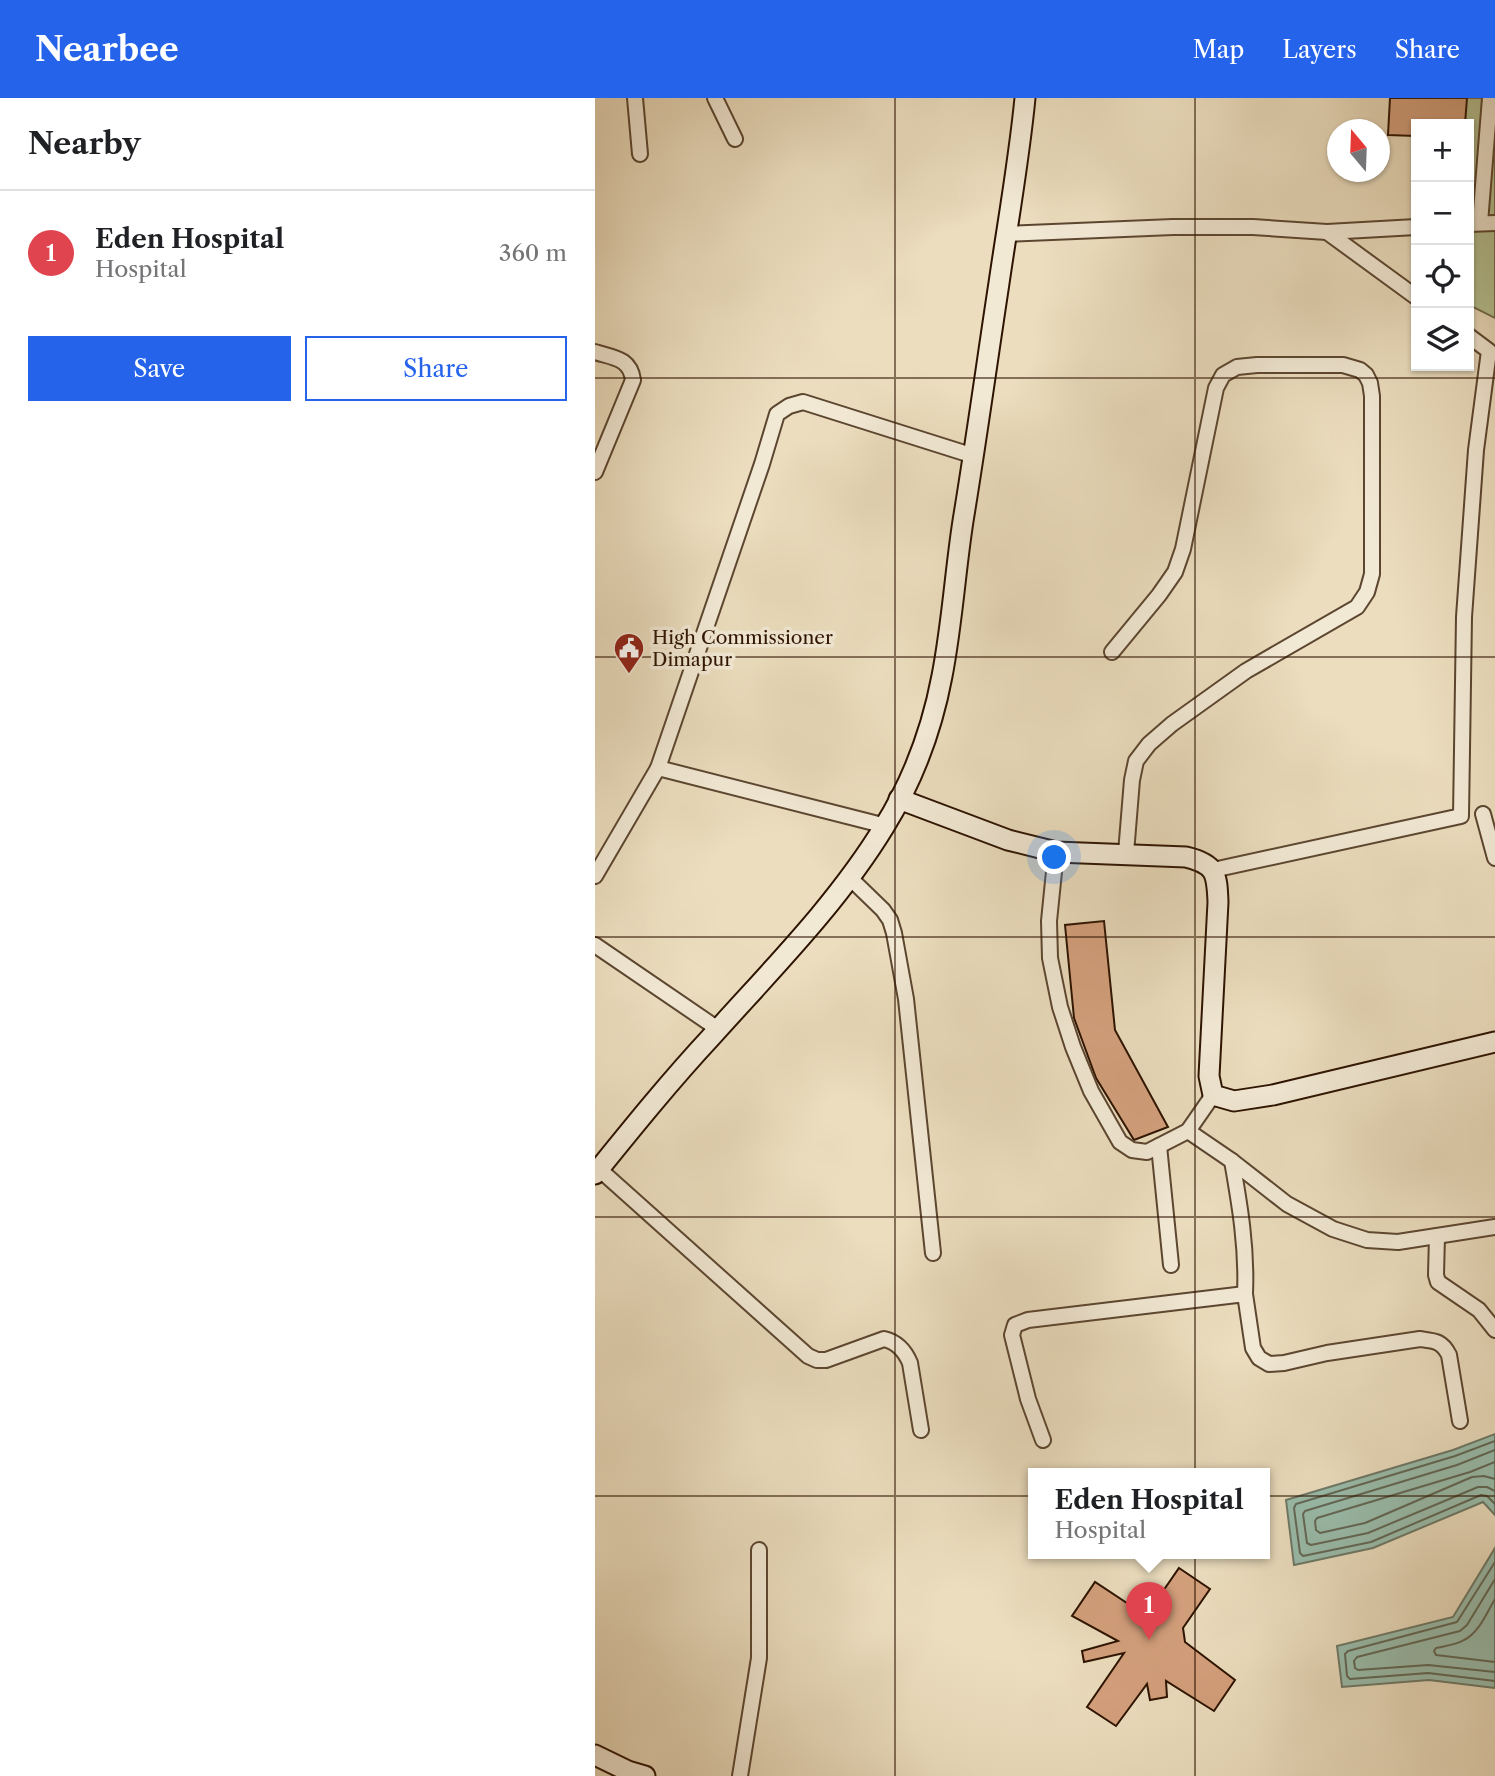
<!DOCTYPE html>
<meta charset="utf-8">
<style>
:root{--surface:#fff;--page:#f2f2f2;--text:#202124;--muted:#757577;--line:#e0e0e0;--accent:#2563eb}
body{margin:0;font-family:"Libre Caslon Text",serif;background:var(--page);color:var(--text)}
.controls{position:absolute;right:21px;top:21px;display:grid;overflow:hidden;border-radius:0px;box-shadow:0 2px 5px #0004}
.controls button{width:63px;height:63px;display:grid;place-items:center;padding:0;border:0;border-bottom:2px solid var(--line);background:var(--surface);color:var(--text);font:35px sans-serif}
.compass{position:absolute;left:732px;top:21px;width:63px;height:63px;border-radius:50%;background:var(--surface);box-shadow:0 2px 5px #0004;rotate:341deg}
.you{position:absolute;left:460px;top:760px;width:24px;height:24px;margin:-18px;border:5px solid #fff;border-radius:50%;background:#1a73e8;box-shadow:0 0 0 10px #1a73e833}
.badge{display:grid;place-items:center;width:46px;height:46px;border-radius:50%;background:var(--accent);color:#fff;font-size:23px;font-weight:700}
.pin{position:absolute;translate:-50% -58px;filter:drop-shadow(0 2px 4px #0008)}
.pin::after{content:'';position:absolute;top:37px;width:24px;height:21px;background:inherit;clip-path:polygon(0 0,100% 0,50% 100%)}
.popup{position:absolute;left:433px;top:1370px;width:242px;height:91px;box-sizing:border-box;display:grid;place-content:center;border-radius:0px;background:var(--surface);filter:drop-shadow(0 2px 5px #0005);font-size:23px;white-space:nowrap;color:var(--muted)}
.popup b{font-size:26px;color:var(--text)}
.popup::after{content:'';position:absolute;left:50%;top:100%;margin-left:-14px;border:14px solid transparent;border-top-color:var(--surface)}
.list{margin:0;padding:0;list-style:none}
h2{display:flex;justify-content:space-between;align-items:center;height:91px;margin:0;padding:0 28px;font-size:30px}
h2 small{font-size:23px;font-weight:400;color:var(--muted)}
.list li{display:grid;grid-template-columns:46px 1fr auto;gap:21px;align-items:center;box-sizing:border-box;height:126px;padding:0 28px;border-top:2px solid var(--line)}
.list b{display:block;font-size:26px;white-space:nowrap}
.list p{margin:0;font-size:23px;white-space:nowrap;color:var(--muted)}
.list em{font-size:23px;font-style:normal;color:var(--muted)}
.actions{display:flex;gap:14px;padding:21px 28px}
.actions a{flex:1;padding:16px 0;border:2px solid var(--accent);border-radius:0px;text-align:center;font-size:24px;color:var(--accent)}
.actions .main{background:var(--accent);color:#fff}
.icon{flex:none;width:38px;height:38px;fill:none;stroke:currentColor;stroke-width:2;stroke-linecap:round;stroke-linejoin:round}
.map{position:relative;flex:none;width:900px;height:1678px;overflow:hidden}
header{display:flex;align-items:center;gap:42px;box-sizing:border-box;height:98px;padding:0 35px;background:var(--accent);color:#fff}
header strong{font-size:33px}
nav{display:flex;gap:38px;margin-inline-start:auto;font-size:24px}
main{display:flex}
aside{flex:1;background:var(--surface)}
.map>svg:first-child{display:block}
.green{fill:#b5c293;stroke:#716a4a;stroke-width:2}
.water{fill:#99bdac;stroke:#6e7967;stroke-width:2}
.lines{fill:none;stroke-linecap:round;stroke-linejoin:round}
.shore{stroke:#636856;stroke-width:2}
.building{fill:#d4a07d;stroke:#2d1300;stroke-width:2}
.street-casing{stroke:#5c4630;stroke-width:18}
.secondary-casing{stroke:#2d1300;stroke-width:23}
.street{stroke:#f2e9d5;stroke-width:14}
.secondary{stroke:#f2e9d5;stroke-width:19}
.grid{fill:none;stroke:#2d1300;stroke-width:2;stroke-opacity:0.55}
.labels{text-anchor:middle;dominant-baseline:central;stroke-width:7;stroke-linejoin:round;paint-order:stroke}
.poi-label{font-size:19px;fill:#2d1300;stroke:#f2e9d5;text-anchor:start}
</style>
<header>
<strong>Nearbee</strong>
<nav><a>Map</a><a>Layers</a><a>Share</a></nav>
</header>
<main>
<aside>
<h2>Nearby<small></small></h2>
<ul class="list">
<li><span class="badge" style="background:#e0444e">1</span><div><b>Eden Hospital</b><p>Hospital</p></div><em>360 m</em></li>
</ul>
<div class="actions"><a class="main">Save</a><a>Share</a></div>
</aside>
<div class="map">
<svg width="900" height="1678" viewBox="0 0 900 1678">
<rect width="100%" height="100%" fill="#ebddbe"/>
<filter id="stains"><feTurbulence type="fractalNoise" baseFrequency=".00286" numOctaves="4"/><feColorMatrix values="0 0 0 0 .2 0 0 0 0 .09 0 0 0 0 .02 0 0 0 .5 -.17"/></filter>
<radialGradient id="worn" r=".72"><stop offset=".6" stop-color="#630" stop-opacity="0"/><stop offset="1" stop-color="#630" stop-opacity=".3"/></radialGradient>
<path class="green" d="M 861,0 L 900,0 L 900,220 L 874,207 L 874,26 L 856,26 Z"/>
<g class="water">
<path d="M 900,1336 L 900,1417 L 888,1404 L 778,1450 L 699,1467 L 691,1402 L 858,1352 Z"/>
<path d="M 900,1450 L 900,1590 L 834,1582 L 747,1589 L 742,1548 L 858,1519 Z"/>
</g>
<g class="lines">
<g class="shore">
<path d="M 900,1343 L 860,1358 L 701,1406 L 699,1410 L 705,1455 L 708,1458 L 776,1444 L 886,1397 L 892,1398 L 900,1406"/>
<path d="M 900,1352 L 862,1367 L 710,1413 L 708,1416 L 712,1445 L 716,1447 L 773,1435 L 883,1389 L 892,1389 L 900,1393"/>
<path d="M 900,1364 L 875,1374 L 722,1420 L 720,1423 L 721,1432 L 725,1435 L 770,1425 L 877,1379 L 889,1378 L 900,1381"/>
<path d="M 900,1464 L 862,1524 L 753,1553 L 750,1556 L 752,1578 L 755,1581 L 833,1575 L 900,1583"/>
<path d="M 900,1481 L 872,1527 L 865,1533 L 762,1559 L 759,1563 L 760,1570 L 763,1572 L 833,1567 L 900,1574"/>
<path d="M 900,1501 C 892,1514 884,1535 869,1542 C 861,1547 850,1548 841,1550 L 839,1553 L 841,1557 L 900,1564"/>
</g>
</g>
<g class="building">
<path d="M 795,0 L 872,0 L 870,26 L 821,26 L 821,38 L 793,37 Z"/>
<path d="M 509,823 L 520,932 L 573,1029 L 539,1042 L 501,980 L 479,920 L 470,827 Z"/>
<path d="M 584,1470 L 615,1491 L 588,1530 L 590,1544 L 640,1582 L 619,1613 L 571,1583 L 572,1599 L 555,1602 L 552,1586 L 521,1628 L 492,1609 L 529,1555 L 489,1564 L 487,1553 L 523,1543 L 477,1518 L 500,1484 L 544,1513 L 557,1509 Z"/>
</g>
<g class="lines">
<g class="street-casing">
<g id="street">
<path d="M 40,0 L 45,56"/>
<path d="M 120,0 L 140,41"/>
<path d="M 885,125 L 895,0"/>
<path d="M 874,126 L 900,125"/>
<path d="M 732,134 L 821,199"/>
<path d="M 411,136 L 578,129 L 658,129 L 732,134 L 821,129"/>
<path d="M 0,254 C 19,260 35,260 38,282 L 0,374"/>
<path d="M 517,554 L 564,497 L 580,474 L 588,451 L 621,290 L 628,277 L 642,269 L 662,267 L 748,267 L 765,272 L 771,277 L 775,285 L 777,298 L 777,476 L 772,494 L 762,509 L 651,573 L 577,626 L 554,646 L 541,663 L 537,682 L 531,755"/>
<path d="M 63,670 L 167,366 L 182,316 L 194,308 L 208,304 L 379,358"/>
<path d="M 888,716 L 900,760"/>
<path d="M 461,754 L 454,823 L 455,860 L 465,909 L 478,949 L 496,993 L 525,1044 L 537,1052 L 552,1054 L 593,1033 L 618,997"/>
<path d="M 618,772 L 866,718 L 869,519 L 881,352 L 894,253 L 874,238"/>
<path d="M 0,778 L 63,670 L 291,728"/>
<path d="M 255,780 L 288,812 L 295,822 L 299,835 L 311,901 L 338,1155"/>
<path d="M 0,847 L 123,931"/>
<path d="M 593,1033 L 637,1063 L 692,1106 L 738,1131 L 772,1142 L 803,1144 L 900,1129"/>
<path d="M 564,1048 L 576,1167"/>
<path d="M 637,1063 C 645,1108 652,1150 650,1196"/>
<path d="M 4,1071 L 213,1258 L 222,1262 L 231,1262 L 289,1241 C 302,1244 310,1253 315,1265 L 326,1332"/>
<path d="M 842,1138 L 841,1177 L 843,1184 L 884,1212 L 900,1232"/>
<path d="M 448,1342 L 433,1301 L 417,1237 L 420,1227 L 433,1222 L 650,1196 L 658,1250 L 664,1260 L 674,1266 L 689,1265 L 732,1255 L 825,1241 C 840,1243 847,1243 854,1257 L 865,1323"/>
<path d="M 145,1678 L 164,1560 L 164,1452"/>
</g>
</g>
<g class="secondary-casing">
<g id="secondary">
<path d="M 304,701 L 413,742 L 461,754 L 591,759 C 621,766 622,776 623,804 L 614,978 L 618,997 L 639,1003 L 678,997 L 900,944"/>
<path d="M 0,1076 C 38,1029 76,982 117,938 C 177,871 242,806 289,729 C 317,684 337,631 347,578 C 357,527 360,475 368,423 C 381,344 392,264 404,185 C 413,123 424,62 430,0"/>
<path d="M 0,1657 L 33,1673 L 50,1678"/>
</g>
</g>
<use href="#street" class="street"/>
<use href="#secondary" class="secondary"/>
</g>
<path class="grid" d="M 300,0 L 300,1678M 600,0 L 600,1678M 0,280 L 900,280M 0,559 L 900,559M 0,839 L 900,839M 0,1119 L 900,1119M 0,1398 L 900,1398"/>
<defs>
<g id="civic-pin" transform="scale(1.575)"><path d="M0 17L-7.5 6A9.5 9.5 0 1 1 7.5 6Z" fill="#8f2418" stroke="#f2e9d5"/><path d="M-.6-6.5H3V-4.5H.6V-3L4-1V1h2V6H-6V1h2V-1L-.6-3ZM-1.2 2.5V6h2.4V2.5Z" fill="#fff"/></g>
</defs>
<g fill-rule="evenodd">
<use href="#civic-pin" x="34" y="550"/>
</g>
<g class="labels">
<g class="poi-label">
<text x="57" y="539">High Commissioner<tspan x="57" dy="22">Dimapur</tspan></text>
</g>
</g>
<rect width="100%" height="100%" filter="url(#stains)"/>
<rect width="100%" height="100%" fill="url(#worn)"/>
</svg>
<div class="controls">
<button>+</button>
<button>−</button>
<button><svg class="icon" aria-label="locate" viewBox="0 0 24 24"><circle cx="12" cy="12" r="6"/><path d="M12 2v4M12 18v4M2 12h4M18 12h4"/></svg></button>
<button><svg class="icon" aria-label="layers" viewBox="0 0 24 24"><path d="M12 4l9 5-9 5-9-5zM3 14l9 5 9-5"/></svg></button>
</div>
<svg class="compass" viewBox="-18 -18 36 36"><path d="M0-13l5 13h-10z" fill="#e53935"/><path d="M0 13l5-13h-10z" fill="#757577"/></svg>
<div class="you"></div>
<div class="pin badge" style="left:554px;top:1542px;background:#e0444e">1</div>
<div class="popup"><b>Eden Hospital</b>Hospital</div>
</div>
</main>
